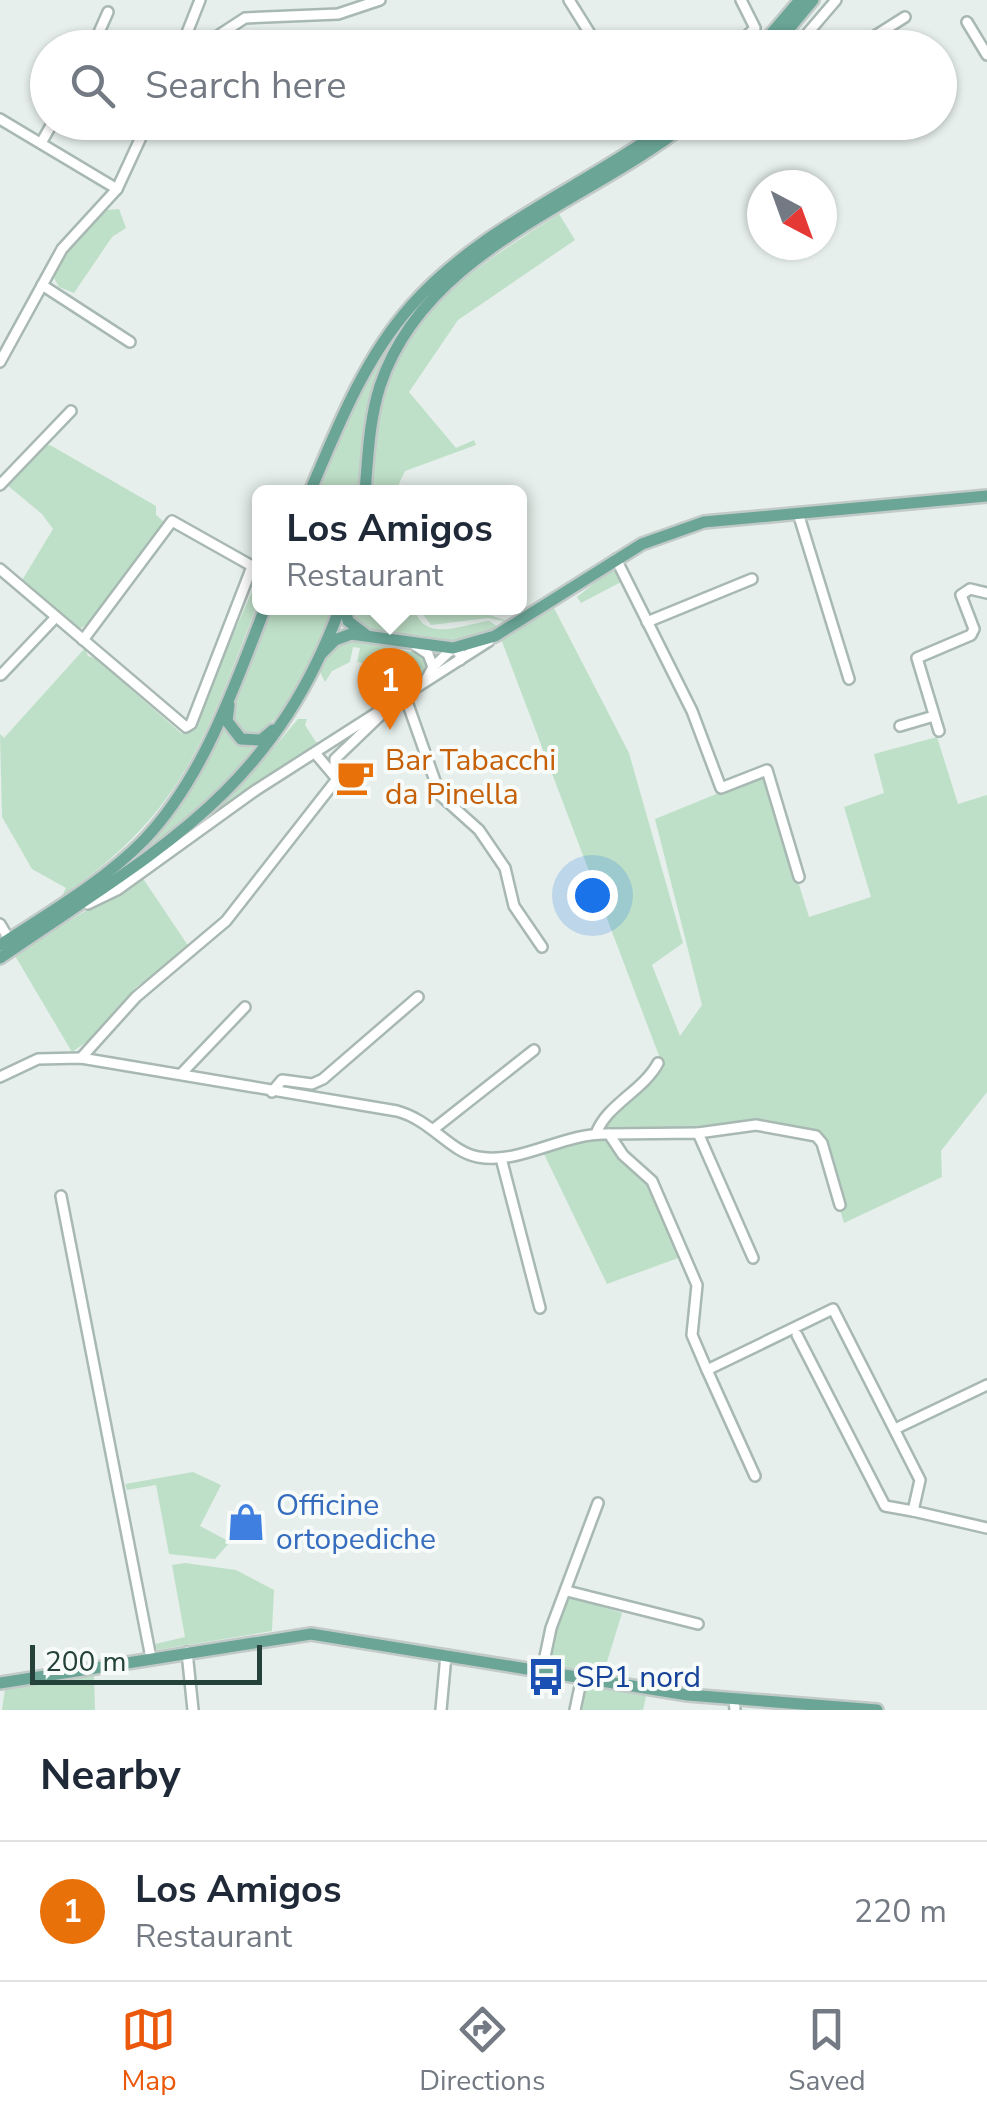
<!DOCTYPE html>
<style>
:root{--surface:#fff;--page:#f2f2f3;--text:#1f2937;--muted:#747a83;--line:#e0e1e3;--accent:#ea580c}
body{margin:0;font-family:"Nunito Sans",sans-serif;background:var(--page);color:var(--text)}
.compass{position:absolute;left:747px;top:170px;width:90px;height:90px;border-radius:50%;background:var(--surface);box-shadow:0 2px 8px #0004;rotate:139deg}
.scale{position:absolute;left:30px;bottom:25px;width:232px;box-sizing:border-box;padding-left:10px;border:5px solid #24423a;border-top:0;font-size:28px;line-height:35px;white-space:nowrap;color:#24423a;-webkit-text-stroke:8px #f7fbf9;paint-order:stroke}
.you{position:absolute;left:592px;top:895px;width:35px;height:35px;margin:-25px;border:8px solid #fff;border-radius:50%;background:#1a73e8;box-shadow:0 0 0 15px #1a73e833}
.badge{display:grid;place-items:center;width:65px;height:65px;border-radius:50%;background:var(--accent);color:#fff;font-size:32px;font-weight:700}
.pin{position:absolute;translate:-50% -82px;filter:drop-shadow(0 2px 5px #0008)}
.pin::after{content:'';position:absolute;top:52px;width:35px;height:30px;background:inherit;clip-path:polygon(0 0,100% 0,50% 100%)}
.popup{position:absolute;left:252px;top:485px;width:275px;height:130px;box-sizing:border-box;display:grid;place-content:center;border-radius:15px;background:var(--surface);filter:drop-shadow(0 2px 8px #0005);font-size:32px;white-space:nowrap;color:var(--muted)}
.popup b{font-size:38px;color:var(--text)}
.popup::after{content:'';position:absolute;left:50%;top:100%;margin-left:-20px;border:20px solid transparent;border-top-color:var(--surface)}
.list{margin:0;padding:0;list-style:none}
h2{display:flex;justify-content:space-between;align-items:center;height:130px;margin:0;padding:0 40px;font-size:42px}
h2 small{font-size:32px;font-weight:400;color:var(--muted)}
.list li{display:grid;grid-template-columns:65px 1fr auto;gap:30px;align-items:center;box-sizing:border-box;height:140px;padding:0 40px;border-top:2px solid var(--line)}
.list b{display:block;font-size:38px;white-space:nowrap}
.list p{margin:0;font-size:32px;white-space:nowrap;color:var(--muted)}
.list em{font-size:32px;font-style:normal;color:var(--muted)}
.icon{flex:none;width:55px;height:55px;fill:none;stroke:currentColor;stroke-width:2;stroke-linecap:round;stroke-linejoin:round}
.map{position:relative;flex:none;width:987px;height:1710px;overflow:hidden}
.search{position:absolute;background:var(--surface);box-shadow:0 2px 8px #0004;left:30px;right:30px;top:30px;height:110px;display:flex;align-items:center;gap:25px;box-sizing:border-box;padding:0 35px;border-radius:55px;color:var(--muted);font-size:38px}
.sheet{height:270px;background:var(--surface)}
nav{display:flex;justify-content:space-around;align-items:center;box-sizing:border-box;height:140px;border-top:2px solid var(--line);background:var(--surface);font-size:28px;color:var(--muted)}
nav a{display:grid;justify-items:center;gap:5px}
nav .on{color:var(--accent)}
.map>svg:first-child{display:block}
.green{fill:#bfe0c8}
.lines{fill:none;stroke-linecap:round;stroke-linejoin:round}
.minor-casing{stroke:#a8b8b2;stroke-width:14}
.major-casing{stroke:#c2cac8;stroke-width:16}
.minor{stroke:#fff;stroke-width:9}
.major{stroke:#6aa596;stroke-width:11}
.labels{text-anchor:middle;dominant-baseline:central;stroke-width:8;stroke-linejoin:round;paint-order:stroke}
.food-label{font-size:30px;fill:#c56008;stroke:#f7fbf9;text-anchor:start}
.shop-label{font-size:30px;fill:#366cbe;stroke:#f7fbf9;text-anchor:start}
.transit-label{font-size:30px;fill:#164399;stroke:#f7fbf9;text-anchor:start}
</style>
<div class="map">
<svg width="987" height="1710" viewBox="0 0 987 1710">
<rect width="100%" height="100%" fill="#e6efeb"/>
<g class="green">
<path d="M 119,209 L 126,228 L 112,237 L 74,293 L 59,287 L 52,274 L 81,234 L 107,210 Z"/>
<path d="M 559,214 L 575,240 L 458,320 L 409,392 L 456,448 L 474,440 L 476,445 L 405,471 L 395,492 L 370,492 C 382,331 428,297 559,214 Z"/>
<path d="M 438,284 L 395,341 L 360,492 L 314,492 C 351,412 377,351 438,284 Z"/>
<path d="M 50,445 L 156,506 L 156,515 L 164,522 L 91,621 L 77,631 L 21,582 L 53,529 L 42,514 L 7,485 L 42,447 Z"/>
<path d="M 613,568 L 623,581 L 581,603 L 577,597 Z"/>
<path d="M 255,585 L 258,603 C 206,735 185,812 62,896 L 66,888 L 32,869 L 2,817 L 0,734 L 4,738 L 85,648 L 88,656 L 95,658 L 181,733 L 190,731 Z"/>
<path d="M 271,608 L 332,608 C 318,646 287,731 244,737 L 230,716 Z"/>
<path d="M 351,608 L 414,608 C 424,644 463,624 489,621 L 500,628 C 455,649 405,643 359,626 Z"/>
<path d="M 418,608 L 485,608 L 487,614 L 510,622 L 488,618 L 431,625 Z"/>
<path d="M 554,608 L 629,753 L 683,943 L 652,965 L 680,1036 L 702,1005 L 655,819 L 765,774 L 809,917 L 871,897 L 844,807 L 884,793 L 874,754 L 937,737 L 958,804 L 987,795 L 987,1092 L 941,1151 L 942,1177 L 844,1223 L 840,1210 L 844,1206 C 839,1186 836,1155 824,1138 C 805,1113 638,1132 600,1131 C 606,1111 649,1090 661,1061 L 501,639 Z"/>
<path d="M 349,639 L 417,653 L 427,663 L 425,674 L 409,687 L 413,663 L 400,660 L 397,666 L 401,670 L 357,662 L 360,648 L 353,647 L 350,662 L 332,671 L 325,682 L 320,672 L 335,645 Z"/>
<path d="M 298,719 L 307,719 L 305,725 L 316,742 L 323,742 L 196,828 L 243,784 Z"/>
<path d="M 221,725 L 237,743 L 260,750 L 194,818 L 137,858 L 178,805 Z"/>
<path d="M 142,877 L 191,950 L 136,987 L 99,1033 L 72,1052 L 14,954 Z"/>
<path d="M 603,1137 L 649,1181 L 681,1257 L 607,1284 L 542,1150 Z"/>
<path d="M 193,1472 L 221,1485 L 200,1526 L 230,1542 L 215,1559 L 169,1554 L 156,1485 L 127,1490 L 125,1484 Z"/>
<path d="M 185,1563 L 236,1570 L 274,1590 L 272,1631 L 157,1650 L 155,1644 L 185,1637 L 172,1565 Z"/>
<path d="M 572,1597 L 622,1613 L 603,1675 L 547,1666 C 550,1644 552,1611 572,1597 Z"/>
<path d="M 94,1675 L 95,1710 L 2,1710 L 5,1689 Z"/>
<path d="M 588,1686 L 646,1696 L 643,1710 L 578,1710 L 583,1688 Z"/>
</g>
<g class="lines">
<g class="minor-casing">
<g id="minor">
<path d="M 569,0 L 599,48"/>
<path d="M 967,22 L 987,55"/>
<path d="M 92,48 L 108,12"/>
<path d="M 181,48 L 200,0"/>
<path d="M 199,48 L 245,18 L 338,14 L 380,0"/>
<path d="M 734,48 L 755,28 L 741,0"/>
<path d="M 795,48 L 836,0"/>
<path d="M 856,48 L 905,17"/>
<path d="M 0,119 L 117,189"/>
<path d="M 638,130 L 648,122"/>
<path d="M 41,143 L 53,122"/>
<path d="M 42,285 L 130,342"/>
<path d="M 0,362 L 62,249 L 117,189 L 148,122"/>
<path d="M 0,485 L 71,411"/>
<path d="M 798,513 L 849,679"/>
<path d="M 616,559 L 692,711 L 721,788 L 767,770 L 799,877"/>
<path d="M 0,569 L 186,727 L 191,724 L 250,572"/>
<path d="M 647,622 L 752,579"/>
<path d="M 83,640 L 172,521 L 252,566 L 250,572 L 260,581"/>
<path d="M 416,646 L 428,654 L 433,667 L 427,678"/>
<path d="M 433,667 L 453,648 L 460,653 L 460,660"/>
<path d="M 1,675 L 56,617"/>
<path d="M 405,696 L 440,795 L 479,830 L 505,868 L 514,906 L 542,947"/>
<path d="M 900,726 L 934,716"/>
<path d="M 939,731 L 917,658 L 971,635 L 974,629 L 961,595 L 970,589 L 987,593"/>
<path d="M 335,772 L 335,759 L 386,710"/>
<path d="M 88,904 L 117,890 L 256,790 L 489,641"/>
<path d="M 0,924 L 9,939"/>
<path d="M 81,1058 L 136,997 L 226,921 L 337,779 L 315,753"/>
<path d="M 181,1074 L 245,1007"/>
<path d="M 0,1077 L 38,1059 L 81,1058 L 397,1111 C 431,1120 450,1152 478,1157 C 521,1165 564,1132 609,1134 L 623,1155 L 652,1181 L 697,1285 L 692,1335 L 707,1370 L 833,1309 L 920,1480 L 913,1511 L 987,1528"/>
<path d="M 272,1092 L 282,1080 L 312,1084 L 323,1079 L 418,997"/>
<path d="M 435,1128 L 534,1050"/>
<path d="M 698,1133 L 756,1125 L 816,1136 L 822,1143 L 840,1205"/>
<path d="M 596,1134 C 606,1105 643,1091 658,1063"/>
<path d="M 609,1134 L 698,1133 L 753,1258"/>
<path d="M 501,1158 L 540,1308"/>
<path d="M 61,1196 L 151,1658"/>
<path d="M 797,1335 L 885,1506 L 913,1511"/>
<path d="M 707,1370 L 755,1476"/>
<path d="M 895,1429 L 987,1385"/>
<path d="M 567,1591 L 698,1624"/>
<path d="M 187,1652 L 193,1710"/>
<path d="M 542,1671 L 551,1628 L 598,1503"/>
<path d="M 734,1700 L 735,1710"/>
<path d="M 441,1710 L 446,1655"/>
<path d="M 575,1710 L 582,1677"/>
</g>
</g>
<g class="major-casing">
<g id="major">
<path d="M 759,48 L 800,0"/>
<path d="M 773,48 L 813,0"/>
<path d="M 310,492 C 337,428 364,359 411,306 C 482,225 588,186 672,122"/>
<path d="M 365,492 C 368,456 369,421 380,386 C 425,249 586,204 689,122"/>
<path d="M 345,608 L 348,621 L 365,634"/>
<path d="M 322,653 L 335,640 L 351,634 L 453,648 L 495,636 L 642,544 L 704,522 L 987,496"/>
<path d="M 229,705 L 227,721 L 241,739 L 261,740 L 273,730"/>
<path d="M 0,945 C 49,913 103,882 144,840 C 204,777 234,687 265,608"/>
<path d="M 0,958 C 155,851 270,796 340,608"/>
<path d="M 0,1683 L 311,1634 L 688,1695 L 877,1710"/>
</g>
</g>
<use href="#minor" class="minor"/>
<use href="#major" class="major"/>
</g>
<defs>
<g id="cafe-bare" transform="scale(3)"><path d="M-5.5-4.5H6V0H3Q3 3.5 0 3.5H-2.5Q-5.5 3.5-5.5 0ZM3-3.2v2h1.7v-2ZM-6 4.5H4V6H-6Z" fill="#e8710a" stroke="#f7fbf9" stroke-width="2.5" paint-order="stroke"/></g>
<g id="shop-bare" transform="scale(3)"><path d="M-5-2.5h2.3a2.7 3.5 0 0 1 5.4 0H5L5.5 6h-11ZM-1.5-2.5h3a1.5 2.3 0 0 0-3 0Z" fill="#3f7fe0" stroke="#f7fbf9" stroke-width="2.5" paint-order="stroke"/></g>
<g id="bus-bare" transform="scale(3)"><path d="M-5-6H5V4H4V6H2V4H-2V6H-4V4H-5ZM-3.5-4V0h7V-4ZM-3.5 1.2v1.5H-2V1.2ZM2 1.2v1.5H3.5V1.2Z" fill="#1a4fb4" stroke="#f7fbf9" stroke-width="2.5" paint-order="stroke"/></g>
</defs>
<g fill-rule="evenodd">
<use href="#cafe-bare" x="355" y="777"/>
<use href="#shop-bare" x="246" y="1522"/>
<use href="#bus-bare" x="546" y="1677"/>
</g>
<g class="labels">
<g class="food-label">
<text x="385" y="760">Bar Tabacchi<tspan x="385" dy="34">da Pinella</tspan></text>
</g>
<g class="shop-label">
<text x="276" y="1505">Officine<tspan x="276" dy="34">ortopediche</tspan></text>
</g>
<g class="transit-label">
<text x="576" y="1677">SP1 nord</text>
</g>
</g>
</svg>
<svg class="compass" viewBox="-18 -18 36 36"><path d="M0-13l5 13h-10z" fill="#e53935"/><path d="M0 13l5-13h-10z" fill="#747a83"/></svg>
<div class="scale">200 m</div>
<div class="you"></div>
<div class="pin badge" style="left:390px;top:730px;background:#e8710a">1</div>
<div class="popup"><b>Los Amigos</b>Restaurant</div>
<div class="search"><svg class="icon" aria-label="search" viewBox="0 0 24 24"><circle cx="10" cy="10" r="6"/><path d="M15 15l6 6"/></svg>Search here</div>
</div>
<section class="sheet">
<h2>Nearby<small></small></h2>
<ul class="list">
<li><span class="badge" style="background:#e8710a">1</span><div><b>Los Amigos</b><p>Restaurant</p></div><em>220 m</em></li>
</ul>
</section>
<nav>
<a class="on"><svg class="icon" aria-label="map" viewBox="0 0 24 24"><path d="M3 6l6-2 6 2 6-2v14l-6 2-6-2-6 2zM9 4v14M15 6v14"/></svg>Map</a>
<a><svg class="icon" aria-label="directions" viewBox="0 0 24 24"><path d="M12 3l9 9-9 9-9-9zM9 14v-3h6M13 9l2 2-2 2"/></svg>Directions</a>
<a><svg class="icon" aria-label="saved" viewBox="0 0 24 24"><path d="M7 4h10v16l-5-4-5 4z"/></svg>Saved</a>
</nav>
